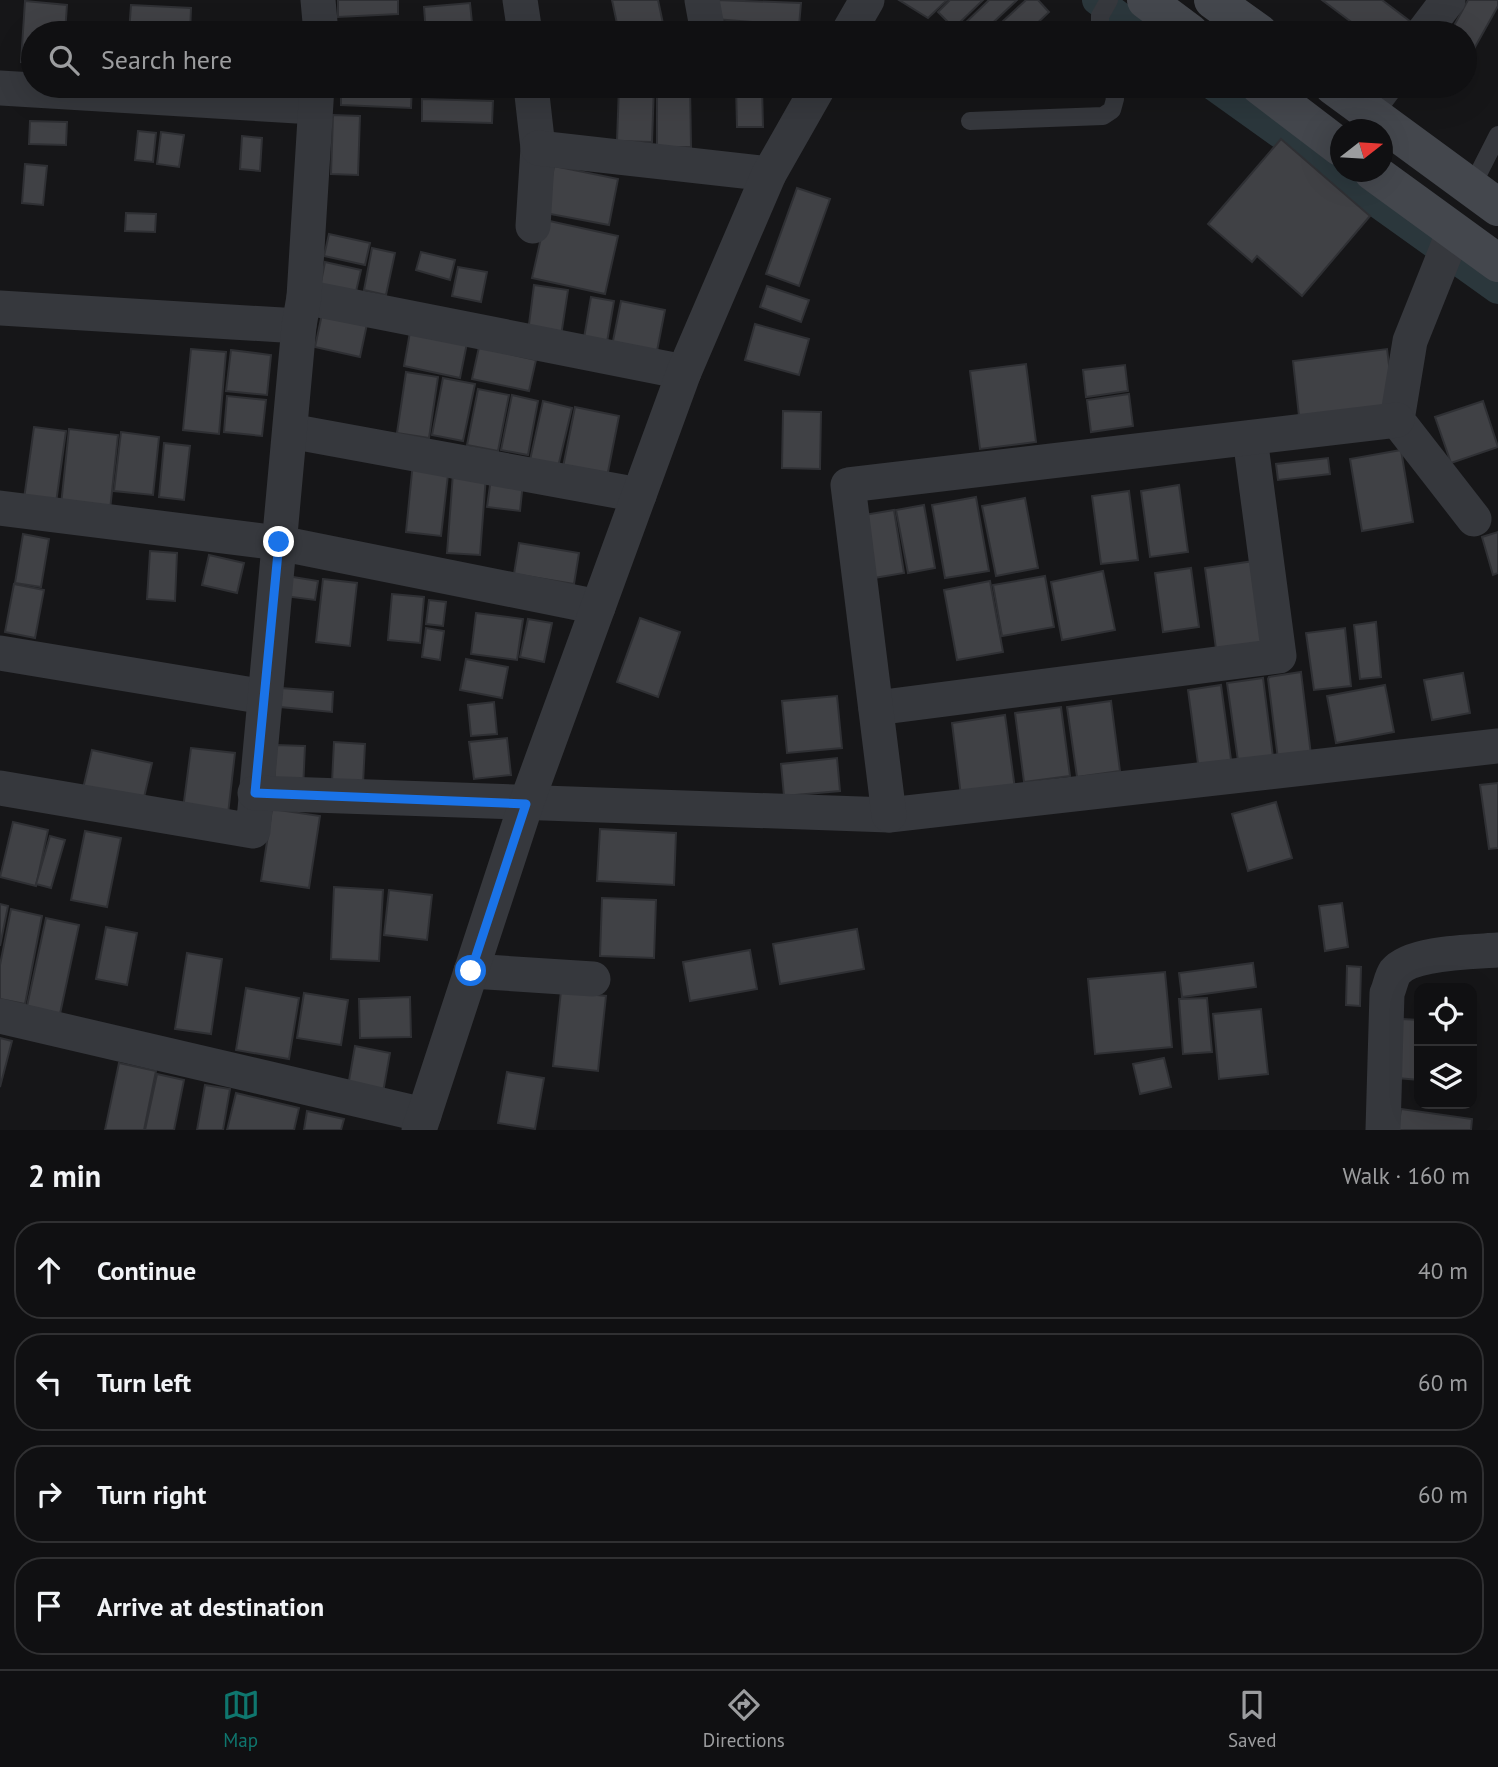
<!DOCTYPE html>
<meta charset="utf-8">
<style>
:root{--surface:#101012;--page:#19191b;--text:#f1f3f6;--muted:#9c9d9f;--line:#303032;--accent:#0f766e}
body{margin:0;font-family:"PT Sans",sans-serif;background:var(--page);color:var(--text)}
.controls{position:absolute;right:21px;bottom:21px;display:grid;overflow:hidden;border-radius:14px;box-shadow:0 7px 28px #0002}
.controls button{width:63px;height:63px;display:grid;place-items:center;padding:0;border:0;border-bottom:2px solid var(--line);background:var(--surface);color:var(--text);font:35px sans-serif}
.compass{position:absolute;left:1330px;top:119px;width:63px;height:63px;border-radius:50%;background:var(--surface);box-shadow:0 7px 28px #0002;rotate:73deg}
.stop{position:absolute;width:21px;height:21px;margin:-16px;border:5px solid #1a73e8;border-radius:50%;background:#fff}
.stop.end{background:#1a73e8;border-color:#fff;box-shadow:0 2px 7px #0008}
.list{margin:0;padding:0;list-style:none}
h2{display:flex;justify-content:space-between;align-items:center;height:91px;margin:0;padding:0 28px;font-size:30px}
h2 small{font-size:23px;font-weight:400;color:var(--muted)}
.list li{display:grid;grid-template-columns:46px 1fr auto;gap:21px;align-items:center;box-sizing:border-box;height:98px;margin:0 14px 14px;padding:0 14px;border:2px solid var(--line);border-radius:28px}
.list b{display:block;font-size:26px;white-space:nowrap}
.list em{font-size:23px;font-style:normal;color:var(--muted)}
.icon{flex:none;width:38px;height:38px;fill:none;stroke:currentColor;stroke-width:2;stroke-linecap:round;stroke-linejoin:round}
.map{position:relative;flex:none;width:1498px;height:1130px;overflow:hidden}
.search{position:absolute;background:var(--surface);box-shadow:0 7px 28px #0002;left:21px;right:21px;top:21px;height:77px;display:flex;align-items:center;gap:18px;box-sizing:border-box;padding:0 24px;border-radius:38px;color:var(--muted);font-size:26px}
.sheet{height:539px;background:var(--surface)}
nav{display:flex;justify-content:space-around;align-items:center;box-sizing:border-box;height:98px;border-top:2px solid var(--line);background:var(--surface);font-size:19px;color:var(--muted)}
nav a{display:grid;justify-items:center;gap:4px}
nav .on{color:var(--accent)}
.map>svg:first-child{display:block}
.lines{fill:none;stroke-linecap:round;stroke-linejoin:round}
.canal{stroke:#2b373c;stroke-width:30}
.building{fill:#404145;stroke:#2f3034;stroke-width:2}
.lane{stroke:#36383d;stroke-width:18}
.street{stroke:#36383d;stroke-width:35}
.secondary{stroke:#44474d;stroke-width:38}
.route{stroke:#1a73e8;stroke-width:9}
</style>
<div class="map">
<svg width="1498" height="1130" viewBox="0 0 1498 1130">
<rect width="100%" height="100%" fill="#161618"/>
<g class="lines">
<g class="canal">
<path d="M 1097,0 L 1142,33"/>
<path d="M 1214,86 L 1498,289"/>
</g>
</g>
<g class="building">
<path d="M 338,0 L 398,0 L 398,14 L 338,17 Z"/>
<path d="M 612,0 L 658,0 L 665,33 L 619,33 Z"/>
<path d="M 716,0 L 801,3 L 799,26 L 715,19 Z"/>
<path d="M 899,0 L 947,0 L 928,18 Z"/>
<path d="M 950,0 L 983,0 L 954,28 L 938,12 Z"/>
<path d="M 989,0 L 1017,0 L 982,33 L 965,33 L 960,28 Z"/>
<path d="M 1026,0 L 1038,0 L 1049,12 L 1027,33 L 990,33 Z"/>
<path d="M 1322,0 L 1382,0 L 1411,22 L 1403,33 L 1366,33 Z"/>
<path d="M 1468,0 L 1498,0 L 1498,6 L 1465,65 L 1465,33 L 1450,33 Z"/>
<path d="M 25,1 L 67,5 L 65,33 L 33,33 L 33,63 L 21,62 Z"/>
<path d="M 470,3 L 473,33 L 426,33 L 424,7 Z"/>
<path d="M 131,5 L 191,8 L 190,33 L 129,33 Z"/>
<path d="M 717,22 L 792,29 L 791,33 L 716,33 Z"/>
<path d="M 296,27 L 296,33 L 241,33 L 241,29 Z"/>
<path d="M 398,27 L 398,33 L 341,33 Z"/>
<path d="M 341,86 L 412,86 L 411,108 L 341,105 Z"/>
<path d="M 432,86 L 482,86 L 482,96 L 432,95 Z"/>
<path d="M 619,86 L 654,86 L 652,142 L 617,141 Z"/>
<path d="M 657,86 L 690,86 L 691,147 L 657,147 Z"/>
<path d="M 736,86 L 762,86 L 763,127 L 737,127 Z"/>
<path d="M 874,86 L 947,86 L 875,95 Z"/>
<path d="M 422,99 L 493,101 L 492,123 L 422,121 Z"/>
<path d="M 333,115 L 360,116 L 358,175 L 331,174 Z"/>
<path d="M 30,121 L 67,122 L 66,145 L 29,144 Z"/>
<path d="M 138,131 L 156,133 L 153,162 L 135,160 Z"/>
<path d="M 161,132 L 184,135 L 179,167 L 157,164 Z"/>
<path d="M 242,136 L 262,138 L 260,171 L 240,169 Z"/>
<path d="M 1281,139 L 1370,216 L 1302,296 L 1257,256 L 1252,262 L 1208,224 Z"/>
<path d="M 25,164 L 47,166 L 43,205 L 22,203 Z"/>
<path d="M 554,166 L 618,179 L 609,225 L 545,213 Z"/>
<path d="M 797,188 L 830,199 L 799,286 L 766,274 Z"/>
<path d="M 126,213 L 156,214 L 155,232 L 125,231 Z"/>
<path d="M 545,220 L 618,236 L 605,294 L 532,278 Z"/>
<path d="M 329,234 L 370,243 L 365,265 L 324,256 Z"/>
<path d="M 372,248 L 395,253 L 386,295 L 364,290 Z"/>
<path d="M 421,252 L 455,260 L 450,280 L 416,270 Z"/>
<path d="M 325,262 L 361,270 L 354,300 L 319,292 Z"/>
<path d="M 458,267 L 487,272 L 481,302 L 452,296 Z"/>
<path d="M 534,285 L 568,290 L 561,336 L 528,332 Z"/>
<path d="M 767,286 L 809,300 L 801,322 L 760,307 Z"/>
<path d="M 591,297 L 614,301 L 606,348 L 583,344 Z"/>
<path d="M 621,301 L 665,310 L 656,356 L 612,346 Z"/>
<path d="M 322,314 L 367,324 L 360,357 L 315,347 Z"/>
<path d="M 755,324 L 809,339 L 799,375 L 745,360 Z"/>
<path d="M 410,332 L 467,343 L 460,378 L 404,366 Z"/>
<path d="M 479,347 L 536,360 L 529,391 L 472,379 Z"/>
<path d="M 191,349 L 226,352 L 219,434 L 183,430 Z"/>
<path d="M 1387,349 L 1394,405 L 1299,416 L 1293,361 Z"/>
<path d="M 231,350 L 271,355 L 267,395 L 226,391 Z"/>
<path d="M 1026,364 L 1036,442 L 980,449 L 970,371 Z"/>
<path d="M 1125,365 L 1128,391 L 1086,397 L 1083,370 Z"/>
<path d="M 406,372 L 438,377 L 429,438 L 397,433 Z"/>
<path d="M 443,378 L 475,384 L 463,441 L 432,435 Z"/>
<path d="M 478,389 L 509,395 L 498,451 L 467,445 Z"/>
<path d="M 1129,394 L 1133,426 L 1091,432 L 1087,400 Z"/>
<path d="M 512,395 L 538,401 L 528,455 L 501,450 Z"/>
<path d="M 227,396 L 266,400 L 262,436 L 224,432 Z"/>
<path d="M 543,401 L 572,408 L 558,467 L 530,460 Z"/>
<path d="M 1483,401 L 1498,447 L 1451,463 L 1435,417 Z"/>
<path d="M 575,407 L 619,416 L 607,477 L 563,467 Z"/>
<path d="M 783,411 L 821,412 L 820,469 L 782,468 Z"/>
<path d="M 34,427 L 66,431 L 56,503 L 24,499 Z"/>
<path d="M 69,429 L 118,435 L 110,510 L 61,505 Z"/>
<path d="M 121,432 L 159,437 L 153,495 L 114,491 Z"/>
<path d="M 164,443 L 190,446 L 184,500 L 159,497 Z"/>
<path d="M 1401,450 L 1413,522 L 1362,531 L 1350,459 Z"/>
<path d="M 1328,458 L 1330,474 L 1278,480 L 1276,464 Z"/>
<path d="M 413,462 L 449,466 L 441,536 L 406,532 Z"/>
<path d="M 453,473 L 486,476 L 480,555 L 447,553 Z"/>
<path d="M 491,478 L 523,482 L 520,511 L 487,507 Z"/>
<path d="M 1179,485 L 1188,552 L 1150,557 L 1141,491 Z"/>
<path d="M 1129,491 L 1138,560 L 1101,564 L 1092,496 Z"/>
<path d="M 976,497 L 989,571 L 945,578 L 932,505 Z"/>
<path d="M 1025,498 L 1038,568 L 996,576 L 982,506 Z"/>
<path d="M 924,505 L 935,568 L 908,573 L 896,510 Z"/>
<path d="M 894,510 L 904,573 L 874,578 L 864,515 Z"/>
<path d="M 1498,532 L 1498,573 L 1493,575 L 1482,537 Z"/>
<path d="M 23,534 L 49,539 L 41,587 L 15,583 Z"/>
<path d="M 519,543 L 579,553 L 574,584 L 514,574 Z"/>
<path d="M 150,551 L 177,553 L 175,601 L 147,599 Z"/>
<path d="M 209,555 L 244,563 L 237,593 L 202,585 Z"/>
<path d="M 1254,561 L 1265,643 L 1216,649 L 1205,568 Z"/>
<path d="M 1191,568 L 1199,627 L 1163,632 L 1155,573 Z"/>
<path d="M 1103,571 L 1115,630 L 1062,640 L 1051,582 Z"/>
<path d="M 287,576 L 318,581 L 315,600 L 284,596 Z"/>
<path d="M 1045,576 L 1054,627 L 1002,636 L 993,585 Z"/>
<path d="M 323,579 L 357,583 L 350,646 L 316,642 Z"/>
<path d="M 990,581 L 1003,652 L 957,660 L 944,590 Z"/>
<path d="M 14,584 L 44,590 L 35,638 L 5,632 Z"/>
<path d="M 392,594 L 424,597 L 420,643 L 388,640 Z"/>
<path d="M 429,600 L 446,602 L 443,626 L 426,624 Z"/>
<path d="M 476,613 L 523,619 L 517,660 L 471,654 Z"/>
<path d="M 640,618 L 680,632 L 658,697 L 617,682 Z"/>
<path d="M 528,619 L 552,623 L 544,662 L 520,657 Z"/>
<path d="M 1376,622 L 1381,677 L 1360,679 L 1354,625 Z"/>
<path d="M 426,628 L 444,631 L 440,660 L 422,657 Z"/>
<path d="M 1345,628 L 1351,686 L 1314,690 L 1306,633 Z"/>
<path d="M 466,659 L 508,667 L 502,698 L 460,690 Z"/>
<path d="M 1301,672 L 1311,755 L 1278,759 L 1268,679 L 1269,677 Z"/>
<path d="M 1463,673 L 1470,713 L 1432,720 L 1424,680 Z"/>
<path d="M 1263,678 L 1273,757 L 1238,761 L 1227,683 Z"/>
<path d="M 1221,685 L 1232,767 L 1199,771 L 1188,690 Z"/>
<path d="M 1385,685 L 1394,732 L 1336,743 L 1327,696 Z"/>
<path d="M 281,688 L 333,692 L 332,712 L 280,707 Z"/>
<path d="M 837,696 L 842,748 L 787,753 L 782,701 Z"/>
<path d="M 1111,701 L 1120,771 L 1077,777 L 1067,707 Z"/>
<path d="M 494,702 L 497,734 L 471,736 L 468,705 Z"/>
<path d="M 1061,707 L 1070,776 L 1024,782 L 1015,713 Z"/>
<path d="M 1005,715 L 1015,789 L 961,796 L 952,723 Z"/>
<path d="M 507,738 L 511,775 L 474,779 L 469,742 Z"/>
<path d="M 334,742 L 365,744 L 363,784 L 332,782 Z"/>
<path d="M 276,745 L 305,746 L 303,790 L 274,788 Z"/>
<path d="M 191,748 L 235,753 L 228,814 L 183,809 Z"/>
<path d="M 92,750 L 152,763 L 142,806 L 82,793 Z"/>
<path d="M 837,758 L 840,791 L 784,796 L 781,764 Z"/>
<path d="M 1498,783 L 1498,848 L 1489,849 L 1480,785 Z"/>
<path d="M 1276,802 L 1292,858 L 1248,871 L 1232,814 Z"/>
<path d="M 272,809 L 320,816 L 309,888 L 261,881 Z"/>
<path d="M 13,822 L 48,830 L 36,886 L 0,877 Z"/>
<path d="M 600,829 L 676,833 L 674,885 L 597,881 Z"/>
<path d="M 85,831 L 121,838 L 107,907 L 71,900 Z"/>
<path d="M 50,836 L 65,840 L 51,888 L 36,884 Z"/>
<path d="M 334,887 L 383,890 L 379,961 L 331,959 Z"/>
<path d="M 389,890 L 432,895 L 427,940 L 384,935 Z"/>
<path d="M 602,898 L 656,900 L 654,958 L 600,956 Z"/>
<path d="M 1342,903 L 1348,947 L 1325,951 L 1319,906 Z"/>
<path d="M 0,904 L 8,906 L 0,946 Z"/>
<path d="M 11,909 L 42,916 L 25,1004 L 0,999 L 0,965 Z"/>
<path d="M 46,918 L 79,925 L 60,1014 L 27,1006 Z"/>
<path d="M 106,927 L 137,933 L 127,985 L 96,979 Z"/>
<path d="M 857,929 L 864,969 L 780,984 L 773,944 Z"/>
<path d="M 750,950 L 757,989 L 690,1001 L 683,962 Z"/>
<path d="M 187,953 L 222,959 L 211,1034 L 175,1029 Z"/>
<path d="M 1253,963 L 1256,987 L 1182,997 L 1179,973 Z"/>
<path d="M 1347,966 L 1361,967 L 1360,1006 L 1346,1005 Z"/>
<path d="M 1165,972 L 1172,1047 L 1095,1054 L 1088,979 Z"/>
<path d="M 246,988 L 299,998 L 289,1059 L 236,1050 Z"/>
<path d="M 561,991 L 606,996 L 598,1071 L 553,1066 Z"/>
<path d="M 304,993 L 348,1000 L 341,1045 L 297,1038 Z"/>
<path d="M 410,997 L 411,1037 L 360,1038 L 359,999 Z"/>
<path d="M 1207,998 L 1212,1052 L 1183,1054 L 1179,999 Z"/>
<path d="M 1261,1009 L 1268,1074 L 1219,1079 L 1213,1014 Z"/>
<path d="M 1402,1019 L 1419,1020 L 1419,1080 L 1397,1078 Z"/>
<path d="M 0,1038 L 12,1041 L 0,1087 Z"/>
<path d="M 355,1046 L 390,1053 L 382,1098 L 347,1092 Z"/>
<path d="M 1164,1058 L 1171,1087 L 1140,1094 L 1133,1064 Z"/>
<path d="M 119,1063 L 156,1071 L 144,1130 L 105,1130 Z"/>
<path d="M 507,1072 L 544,1078 L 535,1129 L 498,1123 Z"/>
<path d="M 157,1074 L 184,1080 L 174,1130 L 145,1130 Z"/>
<path d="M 205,1085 L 230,1089 L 223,1130 L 197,1130 Z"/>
<path d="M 236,1093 L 299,1108 L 294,1130 L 227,1130 Z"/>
<path d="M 1401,1109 L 1472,1119 L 1471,1130 L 1398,1130 Z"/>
<path d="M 307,1111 L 344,1119 L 341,1130 L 304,1130 Z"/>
</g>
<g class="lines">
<g class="lane">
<path d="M 1100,33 L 1100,16 L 1109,0"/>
<path d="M 970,121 L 1103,116 L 1112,110 L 1115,99 L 1112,86"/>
<path d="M 1471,188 L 1498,135"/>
</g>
<g class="street">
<path d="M 318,0 L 321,33"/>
<path d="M 520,0 L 525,33"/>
<path d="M 702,0 L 708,33"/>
<path d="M 848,33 L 867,0"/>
<path d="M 1423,33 L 1448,0"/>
<path d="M 531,86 L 538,148 L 533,226"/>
<path d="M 0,88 L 314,107"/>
<path d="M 1367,110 L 1385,86"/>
<path d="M 538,148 L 769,174"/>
<path d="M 1457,234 L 1448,246 L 1410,341 L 1397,420 L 1474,519"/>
<path d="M 304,297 L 684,372"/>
<path d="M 0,308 L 299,326"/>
<path d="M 290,431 L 639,495"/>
<path d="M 0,508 L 279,543 L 598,607"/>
<path d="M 0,653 L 265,697"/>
<path d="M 876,708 L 1279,656 L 1250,438"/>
<path d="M 0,788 L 253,831 L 299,326 L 304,297 L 317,86"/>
<path d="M 255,793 L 889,815 L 1498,746"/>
<path d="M 889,815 L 848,485 L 1397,420"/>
<path d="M 471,971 L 593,979"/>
<path d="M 0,1016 L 424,1115"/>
<path d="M 419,1130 L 526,804 L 684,372 L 769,174 L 819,86"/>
<path d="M 1383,1130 L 1387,993 C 1390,987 1391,978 1395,972 C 1411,952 1473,952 1498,950"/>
</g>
<g class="secondary">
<path d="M 1146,0 L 1190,33"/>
<path d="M 1213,0 L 1259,33"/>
<path d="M 1260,86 L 1340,147"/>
<path d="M 1333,86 L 1498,207"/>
<path d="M 1373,172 L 1498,263"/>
</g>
</g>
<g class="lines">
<path class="route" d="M 279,542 L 255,793 L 526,804 L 471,971"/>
</g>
</svg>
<div class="controls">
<button><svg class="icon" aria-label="locate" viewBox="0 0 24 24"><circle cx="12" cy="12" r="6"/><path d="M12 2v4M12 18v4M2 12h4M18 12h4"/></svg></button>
<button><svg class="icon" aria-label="layers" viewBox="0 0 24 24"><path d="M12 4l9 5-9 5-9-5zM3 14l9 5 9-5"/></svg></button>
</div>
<svg class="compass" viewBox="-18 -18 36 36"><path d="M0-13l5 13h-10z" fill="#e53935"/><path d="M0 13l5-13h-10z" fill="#9c9d9f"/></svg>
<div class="stop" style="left:471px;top:971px"></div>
<div class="stop end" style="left:279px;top:542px"></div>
<div class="search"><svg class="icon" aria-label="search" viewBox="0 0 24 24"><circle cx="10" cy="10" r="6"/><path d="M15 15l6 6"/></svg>Search here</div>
</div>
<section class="sheet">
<h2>2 min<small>Walk · 160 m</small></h2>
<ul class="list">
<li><svg class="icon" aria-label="ahead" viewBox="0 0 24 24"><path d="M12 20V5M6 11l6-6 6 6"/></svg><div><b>Continue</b></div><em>40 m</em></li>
<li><svg class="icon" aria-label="left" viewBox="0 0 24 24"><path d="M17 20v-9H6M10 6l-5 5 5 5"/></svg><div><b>Turn left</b></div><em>60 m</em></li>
<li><svg class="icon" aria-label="right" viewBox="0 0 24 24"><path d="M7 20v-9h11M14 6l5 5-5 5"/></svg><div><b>Turn right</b></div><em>60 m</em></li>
<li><svg class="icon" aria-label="arrive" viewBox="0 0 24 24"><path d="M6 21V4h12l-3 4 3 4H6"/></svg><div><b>Arrive at destination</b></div></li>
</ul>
</section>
<nav>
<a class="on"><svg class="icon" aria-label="map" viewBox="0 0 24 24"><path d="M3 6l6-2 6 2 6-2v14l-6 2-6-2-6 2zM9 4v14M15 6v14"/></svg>Map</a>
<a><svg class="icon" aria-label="directions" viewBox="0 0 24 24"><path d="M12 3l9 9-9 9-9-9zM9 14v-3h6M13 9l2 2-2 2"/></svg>Directions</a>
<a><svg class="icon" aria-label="saved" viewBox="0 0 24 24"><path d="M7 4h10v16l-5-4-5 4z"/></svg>Saved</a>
</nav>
